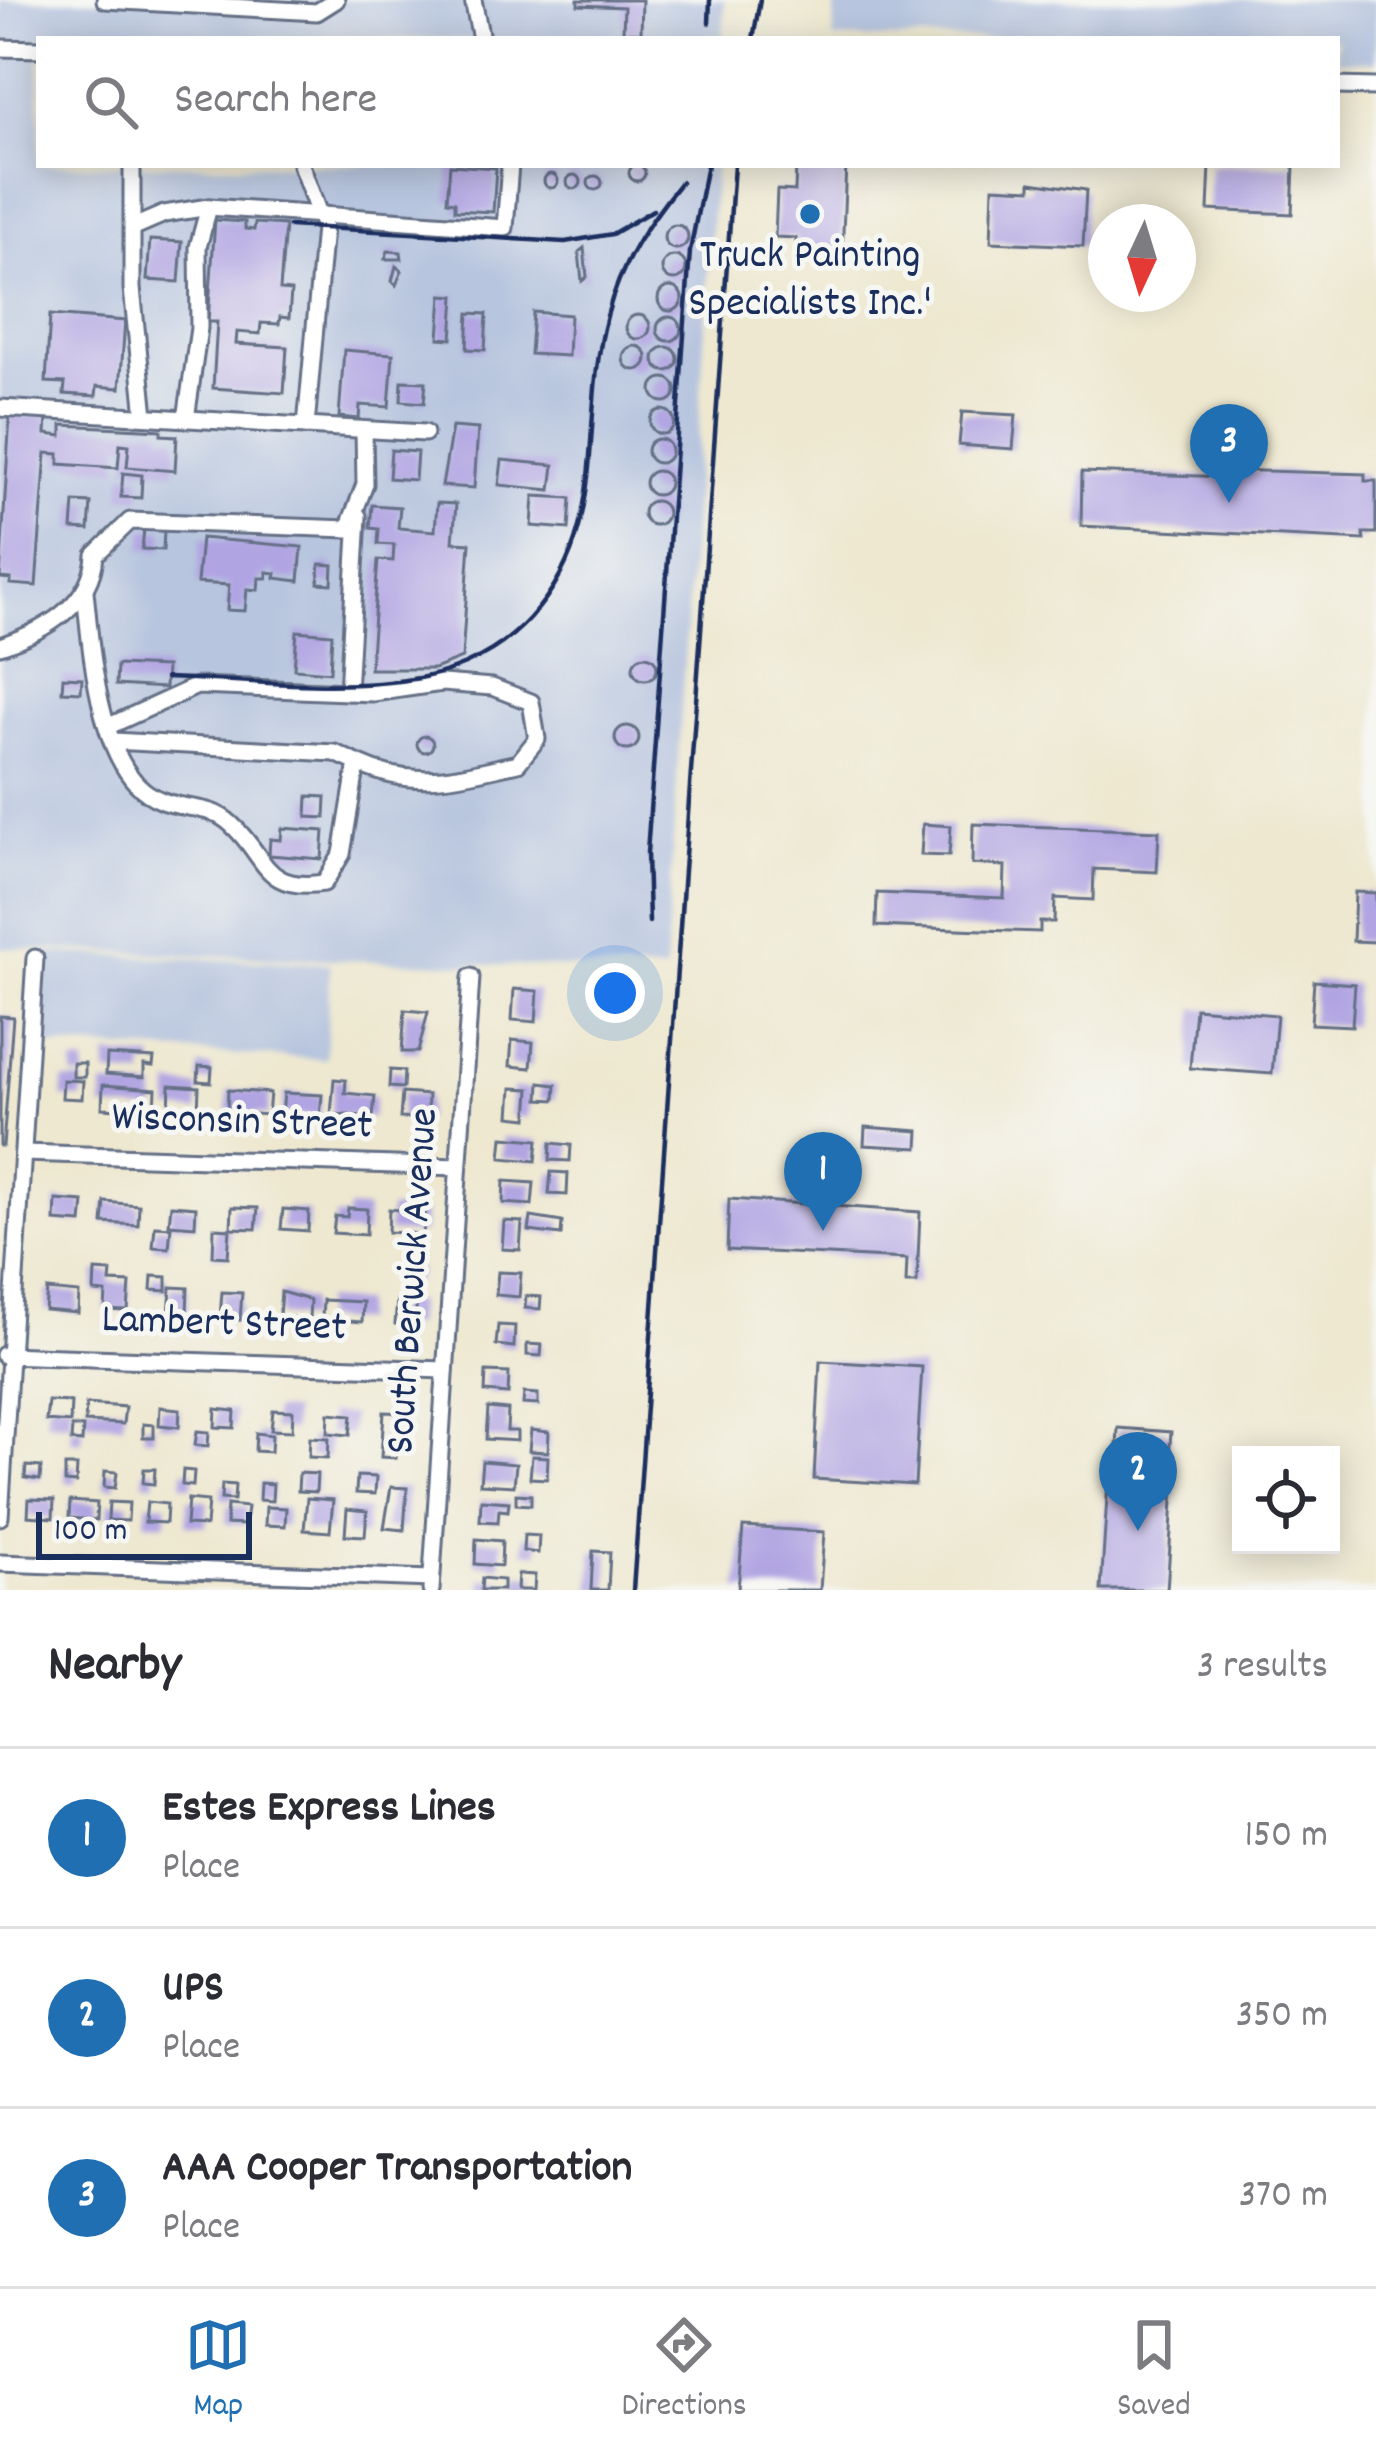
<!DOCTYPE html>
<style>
:root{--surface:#fff;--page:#f2f2f3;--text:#2b2b33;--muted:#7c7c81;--line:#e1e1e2;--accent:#1f6fb2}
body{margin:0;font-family:Dekko,sans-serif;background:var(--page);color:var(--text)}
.controls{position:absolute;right:36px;bottom:36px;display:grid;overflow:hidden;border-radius:0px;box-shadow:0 6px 30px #0003}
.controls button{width:108px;height:108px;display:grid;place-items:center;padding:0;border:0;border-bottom:3px solid var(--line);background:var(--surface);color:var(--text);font:60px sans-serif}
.compass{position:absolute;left:1088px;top:204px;width:108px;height:108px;border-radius:50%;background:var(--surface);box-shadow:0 6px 30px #0003;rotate:184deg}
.scale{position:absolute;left:36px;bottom:30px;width:216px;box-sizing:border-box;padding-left:12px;border:6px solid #1b2f5e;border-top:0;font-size:33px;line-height:42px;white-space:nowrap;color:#1b2f5e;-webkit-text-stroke:9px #f6f6f2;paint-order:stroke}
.you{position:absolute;left:615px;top:993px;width:42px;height:42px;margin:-30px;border:9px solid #fff;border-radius:50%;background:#1a73e8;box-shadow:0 0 0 18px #1a73e833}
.badge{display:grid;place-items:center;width:78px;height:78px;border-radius:50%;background:var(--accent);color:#fff;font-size:39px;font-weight:700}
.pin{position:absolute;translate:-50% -99px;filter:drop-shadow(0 3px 6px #0008)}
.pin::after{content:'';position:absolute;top:63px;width:42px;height:36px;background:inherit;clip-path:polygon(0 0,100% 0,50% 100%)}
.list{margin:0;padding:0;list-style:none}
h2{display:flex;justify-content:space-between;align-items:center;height:156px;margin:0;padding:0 48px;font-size:51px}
h2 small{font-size:39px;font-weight:400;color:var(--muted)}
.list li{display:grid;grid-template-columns:78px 1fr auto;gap:36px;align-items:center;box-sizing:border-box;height:180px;padding:0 48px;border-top:3px solid var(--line)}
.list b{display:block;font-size:45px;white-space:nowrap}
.list p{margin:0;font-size:39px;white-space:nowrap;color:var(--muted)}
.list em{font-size:39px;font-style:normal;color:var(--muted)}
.icon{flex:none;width:66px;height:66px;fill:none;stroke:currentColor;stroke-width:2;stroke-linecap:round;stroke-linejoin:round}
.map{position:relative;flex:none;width:1376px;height:1590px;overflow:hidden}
.search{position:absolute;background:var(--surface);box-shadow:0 6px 30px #0003;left:36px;right:36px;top:36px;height:132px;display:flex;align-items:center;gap:30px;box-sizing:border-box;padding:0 42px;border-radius:0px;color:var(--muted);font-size:45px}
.sheet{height:696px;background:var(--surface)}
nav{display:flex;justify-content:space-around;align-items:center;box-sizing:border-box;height:168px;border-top:3px solid var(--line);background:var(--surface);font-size:33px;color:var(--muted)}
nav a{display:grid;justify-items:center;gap:6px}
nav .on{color:var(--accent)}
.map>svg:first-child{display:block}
.industrial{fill:#b7c5de}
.building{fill:#b1a4e2}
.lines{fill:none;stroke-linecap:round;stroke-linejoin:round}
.minor-casing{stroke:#657086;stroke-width:21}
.minor{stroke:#fff;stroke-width:15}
.rail{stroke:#1b2f5e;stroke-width:4.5}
.poi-dot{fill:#1f6fb2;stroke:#f6f6f2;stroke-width:4.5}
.labels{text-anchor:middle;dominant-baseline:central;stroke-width:10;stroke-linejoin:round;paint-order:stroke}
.poi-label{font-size:42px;fill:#1b2f5e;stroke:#f6f6f2}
.street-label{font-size:42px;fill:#1b2f5e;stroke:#f6f6f2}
</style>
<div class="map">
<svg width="1376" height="1590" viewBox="0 0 1376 1590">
<rect width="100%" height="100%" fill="#f6f6f2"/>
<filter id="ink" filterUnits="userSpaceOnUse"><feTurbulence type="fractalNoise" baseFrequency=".00833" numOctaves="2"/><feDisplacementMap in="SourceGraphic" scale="24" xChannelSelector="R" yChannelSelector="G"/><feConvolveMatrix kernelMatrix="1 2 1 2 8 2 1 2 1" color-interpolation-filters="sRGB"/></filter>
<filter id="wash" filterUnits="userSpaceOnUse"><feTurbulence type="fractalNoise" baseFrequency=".004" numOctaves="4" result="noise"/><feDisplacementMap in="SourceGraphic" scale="48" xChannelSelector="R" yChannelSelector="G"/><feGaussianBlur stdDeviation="2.7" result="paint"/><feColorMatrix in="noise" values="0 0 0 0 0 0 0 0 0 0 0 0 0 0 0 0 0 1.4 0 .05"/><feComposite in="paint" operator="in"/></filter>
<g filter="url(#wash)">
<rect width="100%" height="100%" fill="#eee8d0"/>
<g class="industrial">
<path d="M 0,0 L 725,0 L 723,39 L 39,39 L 39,165 L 715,165 L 665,971 L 0,948 Z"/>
<path d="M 836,0 L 1376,0 L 1376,62 L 1337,60 L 1337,39 L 833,39 Z"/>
<path d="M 45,953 L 330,964 L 326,1059 L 42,1045 Z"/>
</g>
<g id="blocks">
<g class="building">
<path d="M 578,0 L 642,0 L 641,33 L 623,32 L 624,7 L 578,5 Z"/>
<circle cx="637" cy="173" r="8"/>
<path d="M 450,165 L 496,168 L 493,212 L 455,210 L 455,202 L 447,201 Z"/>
<path d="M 796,165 L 846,165 L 842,255 L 795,253 L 796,238 L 775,237 L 777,190 L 795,191 Z"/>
<path d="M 1210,165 L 1294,165 L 1292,214 L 1208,210 Z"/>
<circle cx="551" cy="181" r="7"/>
<circle cx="574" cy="182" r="7"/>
<circle cx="595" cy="183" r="7"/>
<path d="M 1031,182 L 1086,190 L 1083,246 L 991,242 L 993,187 L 1031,189 Z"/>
<path d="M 215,220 L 245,222 L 245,229 L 254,230 L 255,223 L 285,225 L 280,290 L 291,291 L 289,318 L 280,317 L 279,324 L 261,323 L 260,334 L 237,332 L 236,344 L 287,347 L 284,393 L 213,388 L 217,322 L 208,322 Z"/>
<circle cx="676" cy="237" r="12"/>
<path d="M 150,240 L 182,242 L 179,282 L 147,280 Z"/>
<path d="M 584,248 L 587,277 L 582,281 L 579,252 Z"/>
<path d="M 388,251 L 401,252 L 402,259 L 385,259 Z"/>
<circle cx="674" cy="268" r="12"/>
<path d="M 396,266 L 402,271 L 396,285 L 392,281 Z"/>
<circle cx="670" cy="299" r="12"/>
<path d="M 442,295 L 455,296 L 452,339 L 439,338 Z"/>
<path d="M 533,312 L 570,315 L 568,356 L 530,354 Z"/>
<path d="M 469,313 L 487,314 L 485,350 L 467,349 Z"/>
<path d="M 50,315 L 125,321 L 120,388 L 97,386 L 96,396 L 64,394 L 65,383 L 46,382 Z"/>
<circle cx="638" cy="327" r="12"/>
<circle cx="669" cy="329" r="12"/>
<circle cx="635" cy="358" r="12"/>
<circle cx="666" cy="359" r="12"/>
<path d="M 344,350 L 393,354 L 389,407 L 360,405 L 359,419 L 339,417 Z"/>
<circle cx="664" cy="390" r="12"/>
<path d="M 402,381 L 426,382 L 424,403 L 401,401 Z"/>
<circle cx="662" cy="422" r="12"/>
<path d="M 962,412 L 1016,415 L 1013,449 L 959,445 Z"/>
<path d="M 10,415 L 47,418 L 46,434 L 62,436 L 62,425 L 161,430 L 161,435 L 177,436 L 175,471 L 127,467 L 129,445 L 120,444 L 118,468 L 59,464 L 59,454 L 46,453 L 36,586 L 10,584 L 11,579 L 0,578 Z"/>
<path d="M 452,427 L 478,429 L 474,488 L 442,486 Z"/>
<circle cx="659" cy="451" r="12"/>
<path d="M 391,450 L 417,452 L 415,480 L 389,478 Z"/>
<path d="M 502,460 L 554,465 L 551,490 L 499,485 Z"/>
<path d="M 1227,470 L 1365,474 L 1365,481 L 1376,481 L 1376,533 L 1363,533 L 1364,540 L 1081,526 L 1082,472 L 1227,477 Z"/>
<circle cx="657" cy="483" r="12"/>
<path d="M 123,473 L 142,475 L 141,498 L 121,497 Z"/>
<path d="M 534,496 L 571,498 L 569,529 L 532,526 Z"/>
<circle cx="655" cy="513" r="12"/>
<path d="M 74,502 L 91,503 L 89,530 L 72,529 Z"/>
<path d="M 437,503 L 456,504 L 453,542 L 470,543 L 462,658 L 434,669 L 370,669 L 378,560 L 393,561 L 394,545 L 378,544 L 379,529 L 370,528 L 372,505 L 400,507 L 398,528 L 435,531 Z"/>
<path d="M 144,529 L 164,531 L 163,550 L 142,549 Z"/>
<path d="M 201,538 L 302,547 L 299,581 L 275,578 L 276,573 L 267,572 L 267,578 L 259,578 L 258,590 L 247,589 L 245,611 L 227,610 L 229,585 L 197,583 Z"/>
<path d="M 320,564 L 333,565 L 332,584 L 318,583 Z"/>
<path d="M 297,631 L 332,634 L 330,672 L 294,669 Z"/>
<circle cx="645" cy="668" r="12"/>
<path d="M 117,665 L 166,667 L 165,688 L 116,685 Z"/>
<path d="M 63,677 L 82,678 L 81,692 L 62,691 Z"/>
<circle cx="627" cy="738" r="12"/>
<circle cx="425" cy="744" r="8"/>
<path d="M 308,796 L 326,797 L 325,818 L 307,817 Z"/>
<path d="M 923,824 L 951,826 L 949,856 L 921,855 Z"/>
<path d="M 973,824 L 1159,831 L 1157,872 L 1094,869 L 1093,900 L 1055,898 L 1054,922 L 1040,922 L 1040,932 L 876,926 L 877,893 L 1004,898 L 1005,866 L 972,864 Z"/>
<path d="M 282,828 L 324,831 L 322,859 L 269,855 L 270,839 L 281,840 Z"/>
<path d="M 1355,892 L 1376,893 L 1376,942 L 1353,941 Z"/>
<path d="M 1314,981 L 1355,984 L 1352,1026 L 1311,1024 Z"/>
<path d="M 514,989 L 538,991 L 536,1022 L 512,1020 Z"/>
<path d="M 1195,1008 L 1277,1015 L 1272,1074 L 1190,1068 Z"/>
<path d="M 405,1010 L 428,1012 L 418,1052 L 402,1052 Z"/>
<path d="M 0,1016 L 13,1017 L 3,1146 L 0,1146 Z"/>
<path d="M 512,1040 L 533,1042 L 531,1068 L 510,1066 Z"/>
<path d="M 107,1055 L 154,1058 L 153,1066 L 144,1065 L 144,1077 L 106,1074 Z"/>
<rect x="73" y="1063" width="12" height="14"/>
<path d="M 199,1066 L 212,1067 L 211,1082 L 198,1081 Z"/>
<path d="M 390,1070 L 404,1071 L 403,1088 L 389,1087 Z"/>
<path d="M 334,1079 L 346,1080 L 345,1093 L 375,1096 L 373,1117 L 331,1114 Z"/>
<path d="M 63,1080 L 83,1081 L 82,1099 L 62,1098 Z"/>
<path d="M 540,1083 L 556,1085 L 555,1100 L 539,1099 Z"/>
<path d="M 103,1085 L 156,1089 L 155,1111 L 102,1108 Z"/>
<path d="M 170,1085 L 199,1087 L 198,1112 L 169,1110 Z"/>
<path d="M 512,1088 L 530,1089 L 528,1118 L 510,1116 Z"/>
<path d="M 228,1090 L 270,1093 L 268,1115 L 227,1112 Z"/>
<path d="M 284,1093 L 322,1095 L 320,1116 L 282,1114 Z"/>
<path d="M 402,1093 L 428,1095 L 427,1119 L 400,1118 Z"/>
<path d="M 865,1127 L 919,1131 L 918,1148 L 864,1145 Z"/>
<path d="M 503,1137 L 538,1140 L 536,1161 L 501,1158 Z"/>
<path d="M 551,1143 L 571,1145 L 570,1161 L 550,1160 Z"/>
<path d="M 551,1172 L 568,1173 L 567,1195 L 549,1194 Z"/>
<path d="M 504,1181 L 534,1183 L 532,1205 L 503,1203 Z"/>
<path d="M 729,1199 L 920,1212 L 917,1283 L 906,1283 L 907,1259 L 727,1250 Z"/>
<path d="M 56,1200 L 84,1202 L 82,1223 L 55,1221 Z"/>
<path d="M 105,1202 L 139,1205 L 138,1225 L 103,1223 Z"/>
<path d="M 171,1205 L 196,1207 L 195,1226 L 169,1224 Z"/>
<path d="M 232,1207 L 258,1208 L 256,1229 L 231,1228 Z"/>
<path d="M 348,1208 L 367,1209 L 366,1235 L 333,1233 L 335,1216 L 347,1217 Z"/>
<path d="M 283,1209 L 309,1211 L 308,1231 L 281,1229 Z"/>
<path d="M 389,1209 L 425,1212 L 423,1234 L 388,1232 Z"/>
<path d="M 531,1217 L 562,1222 L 561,1235 L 529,1231 Z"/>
<path d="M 504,1221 L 522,1222 L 520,1250 L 502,1249 Z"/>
<path d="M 155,1226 L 171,1227 L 169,1248 L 153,1247 Z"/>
<path d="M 214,1228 L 230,1229 L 228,1257 L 213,1256 Z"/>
<path d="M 403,1268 L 420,1268 L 415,1283 L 402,1283 Z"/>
<path d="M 95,1271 L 111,1272 L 110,1282 L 130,1283 L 128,1311 L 105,1310 L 106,1293 L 94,1292 Z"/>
<path d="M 498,1272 L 521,1273 L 519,1297 L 496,1295 Z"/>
<path d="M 152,1276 L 167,1277 L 167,1291 L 151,1290 Z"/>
<path d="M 171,1287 L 188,1288 L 187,1313 L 179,1317 L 169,1316 Z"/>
<path d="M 47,1290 L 79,1293 L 78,1313 L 45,1310 Z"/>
<path d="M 222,1292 L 242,1293 L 240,1320 L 220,1318 Z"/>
<path d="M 281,1292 L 310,1300 L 309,1319 L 279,1316 Z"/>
<path d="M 526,1296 L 541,1297 L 540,1309 L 525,1308 Z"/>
<path d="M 323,1300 L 363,1302 L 362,1322 L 322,1319 Z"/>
<path d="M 397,1300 L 417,1302 L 414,1326 L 395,1324 Z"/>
<path d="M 498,1325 L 515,1326 L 514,1347 L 496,1345 Z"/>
<path d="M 527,1344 L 542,1345 L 541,1356 L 527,1355 Z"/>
<path d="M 820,1361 L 922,1367 L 915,1485 L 814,1479 Z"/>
<path d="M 486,1372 L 509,1373 L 508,1394 L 485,1392 Z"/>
<path d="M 524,1393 L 538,1394 L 538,1405 L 523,1404 Z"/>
<path d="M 48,1401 L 71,1402 L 70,1423 L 46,1421 Z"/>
<path d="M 86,1404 L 125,1407 L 123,1424 L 85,1422 Z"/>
<path d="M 160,1407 L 180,1409 L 179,1427 L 159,1425 Z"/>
<path d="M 488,1408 L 508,1410 L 507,1431 L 517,1431 L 517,1441 L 486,1439 Z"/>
<path d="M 216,1409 L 235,1411 L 234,1428 L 215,1427 Z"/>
<path d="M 273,1410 L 293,1411 L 292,1431 L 271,1430 Z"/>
<path d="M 384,1412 L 405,1413 L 396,1458 L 381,1457 Z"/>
<path d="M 329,1413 L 352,1415 L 350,1435 L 328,1433 Z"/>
<path d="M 143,1424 L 154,1425 L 154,1438 L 143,1438 Z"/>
<path d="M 72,1427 L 83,1427 L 82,1442 L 71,1441 Z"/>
<path d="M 1118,1428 L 1171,1432 L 1168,1471 L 1175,1471 L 1167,1590 L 1101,1590 L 1109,1466 L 1116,1467 Z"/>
<path d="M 531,1430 L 549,1432 L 548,1452 L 529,1451 Z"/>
<path d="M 197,1431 L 209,1432 L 208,1446 L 195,1445 Z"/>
<path d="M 256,1433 L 272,1435 L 271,1452 L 255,1451 Z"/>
<path d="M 310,1437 L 329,1438 L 328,1458 L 309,1457 Z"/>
<path d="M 532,1456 L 548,1457 L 547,1479 L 530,1478 Z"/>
<path d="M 482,1461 L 516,1464 L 514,1486 L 480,1484 Z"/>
<path d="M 26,1466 L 41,1467 L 40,1480 L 25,1478 Z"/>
<path d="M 65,1466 L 77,1466 L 76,1483 L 65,1482 Z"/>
<path d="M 144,1469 L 155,1469 L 154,1484 L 143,1483 Z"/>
<path d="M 183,1470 L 194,1471 L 193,1486 L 182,1485 Z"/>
<path d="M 105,1471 L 117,1472 L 115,1488 L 104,1487 Z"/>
<path d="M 299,1473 L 317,1474 L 316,1492 L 298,1491 Z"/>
<path d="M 357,1476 L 376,1477 L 375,1494 L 356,1493 Z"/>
<path d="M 260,1483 L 273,1484 L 272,1501 L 259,1500 Z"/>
<path d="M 222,1484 L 235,1485 L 234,1500 L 221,1499 Z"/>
<path d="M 391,1487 L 407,1488 L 404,1530 L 384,1528 Z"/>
<path d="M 516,1494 L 531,1495 L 531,1505 L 516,1504 Z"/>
<path d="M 307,1498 L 333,1500 L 330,1532 L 304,1530 Z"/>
<path d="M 29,1499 L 54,1500 L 53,1518 L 28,1516 Z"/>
<path d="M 188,1499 L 208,1501 L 206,1526 L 186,1525 Z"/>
<path d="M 481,1500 L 509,1502 L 508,1511 L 499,1510 L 498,1522 L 480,1521 Z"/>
<path d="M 70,1501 L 97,1503 L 96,1520 L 69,1518 Z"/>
<path d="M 109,1502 L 129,1503 L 128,1521 L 108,1520 Z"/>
<path d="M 147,1502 L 167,1504 L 166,1523 L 145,1522 Z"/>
<path d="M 227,1505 L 247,1507 L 245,1525 L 226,1524 Z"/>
<path d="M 266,1507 L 286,1508 L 285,1526 L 265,1525 Z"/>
<path d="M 347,1509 L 367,1511 L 365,1536 L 345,1535 Z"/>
<path d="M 743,1527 L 824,1532 L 820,1590 L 738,1590 Z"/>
<path d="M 524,1535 L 539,1536 L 538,1553 L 523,1551 Z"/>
<path d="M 476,1539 L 502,1541 L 501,1566 L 475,1564 Z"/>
<path d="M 593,1551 L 610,1552 L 608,1590 L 591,1590 Z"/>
<path d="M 518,1574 L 535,1575 L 534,1590 L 517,1590 Z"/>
<path d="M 482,1578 L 503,1580 L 503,1590 L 481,1590 Z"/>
</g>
</g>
</g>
<g filter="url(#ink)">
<use href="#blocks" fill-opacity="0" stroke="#657086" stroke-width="3"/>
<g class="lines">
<g class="minor-casing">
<g id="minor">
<path d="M 105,0 L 317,12 L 336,0"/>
<path d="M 473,0 L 481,39"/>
<path d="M 0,48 L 39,49"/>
<path d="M 1337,86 L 1376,87"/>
<path d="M 132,165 L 132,288 L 145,416"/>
<path d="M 301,165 L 324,228 L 306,426"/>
<path d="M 134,227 L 164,214 L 209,207"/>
<path d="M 0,408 L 425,433"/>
<path d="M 186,419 L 199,328 L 198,247 L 209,207 L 505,228 L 510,165"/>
<path d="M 85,591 C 91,647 98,768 154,797 C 181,812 207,802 231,824 C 268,857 262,892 324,883 L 342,854 L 357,763 L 335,753 L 113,741"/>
<path d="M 0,646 C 45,631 92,604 95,555 L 130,521 L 348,529 L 365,484 L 364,430"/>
<path d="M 348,692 L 358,516"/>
<path d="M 109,726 L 197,686 L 373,693 L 442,683 L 492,687 L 531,702 L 537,739 L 518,763 C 457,776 417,791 357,763"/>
<path d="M 23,1153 L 458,1167"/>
<path d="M 4,1355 L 445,1370"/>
<path d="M 0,1517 L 35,958"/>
<path d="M 0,1563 L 431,1579"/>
<path d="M 431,1590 L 471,977"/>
</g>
</g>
<use href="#minor" class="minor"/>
<g class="rail">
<path d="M 709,23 L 710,0"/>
<path d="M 753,39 L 760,0"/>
<path d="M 289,226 L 565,242 L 612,234 L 653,210"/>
<path d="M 166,678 C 248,680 339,692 420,678 C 462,670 502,649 530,618 C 612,527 578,424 607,316 C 620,264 648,223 681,182"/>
<path d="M 649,922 L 647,853 L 690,251 L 707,165"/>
<path d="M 633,1590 L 734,165"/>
</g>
</g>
</g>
<circle class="poi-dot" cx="810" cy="214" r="12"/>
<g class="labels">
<g class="poi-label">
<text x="810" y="258">Truck Painting<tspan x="810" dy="48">Specialists Inc.'</tspan></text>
</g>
<g class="street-label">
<text transform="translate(242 1124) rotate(2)">Wisconsin Street</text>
<text transform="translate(415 1281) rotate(-86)">South Berwick Avenue</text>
<text transform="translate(224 1326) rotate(2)">Lambert Street</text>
</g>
</g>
</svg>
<div class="controls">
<button><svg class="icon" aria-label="locate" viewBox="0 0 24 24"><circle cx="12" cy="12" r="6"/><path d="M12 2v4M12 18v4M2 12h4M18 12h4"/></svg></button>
</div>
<svg class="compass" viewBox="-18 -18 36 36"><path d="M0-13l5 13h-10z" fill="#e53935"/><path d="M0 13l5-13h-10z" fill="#7c7c81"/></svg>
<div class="scale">100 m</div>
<div class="you"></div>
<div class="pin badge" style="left:823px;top:1231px">1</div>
<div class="pin badge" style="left:1138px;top:1531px">2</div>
<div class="pin badge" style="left:1229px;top:503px">3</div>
<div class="search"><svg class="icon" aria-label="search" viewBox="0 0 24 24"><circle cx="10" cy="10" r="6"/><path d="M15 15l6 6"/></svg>Search here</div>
</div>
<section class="sheet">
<h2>Nearby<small>3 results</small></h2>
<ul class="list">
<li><span class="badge">1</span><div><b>Estes Express Lines</b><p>Place</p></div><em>150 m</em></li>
<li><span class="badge">2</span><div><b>UPS</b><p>Place</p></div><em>350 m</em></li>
<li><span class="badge">3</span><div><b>AAA Cooper Transportation</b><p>Place</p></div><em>370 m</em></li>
</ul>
</section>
<nav>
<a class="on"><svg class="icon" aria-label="map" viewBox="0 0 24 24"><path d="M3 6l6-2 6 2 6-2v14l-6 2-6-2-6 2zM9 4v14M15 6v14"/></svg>Map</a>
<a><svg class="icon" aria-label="directions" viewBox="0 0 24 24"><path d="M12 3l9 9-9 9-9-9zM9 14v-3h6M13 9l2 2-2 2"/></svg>Directions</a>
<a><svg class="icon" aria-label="saved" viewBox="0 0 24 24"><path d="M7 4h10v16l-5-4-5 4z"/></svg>Saved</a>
</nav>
